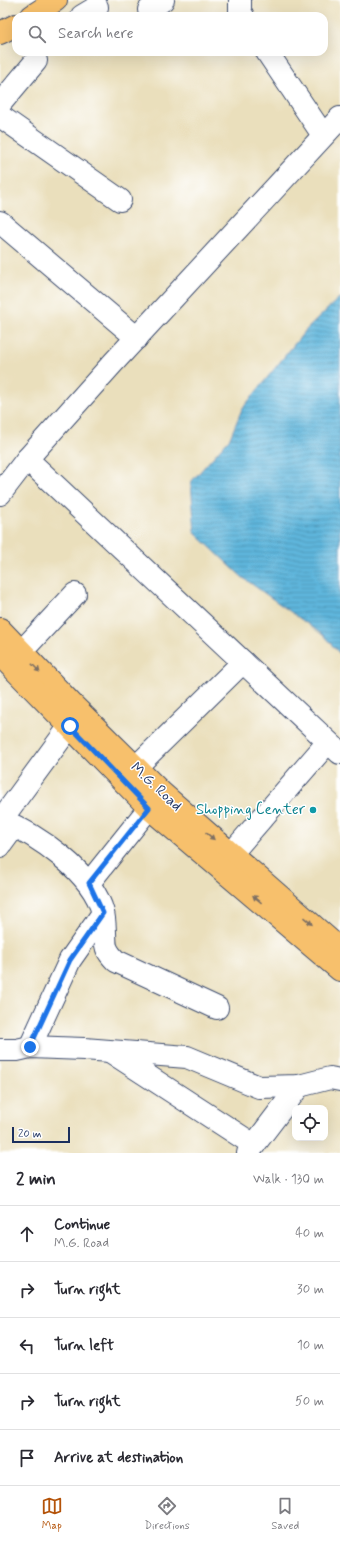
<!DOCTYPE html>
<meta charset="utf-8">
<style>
:root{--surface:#fff;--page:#f7f7f7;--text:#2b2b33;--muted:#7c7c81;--line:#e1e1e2;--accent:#b45309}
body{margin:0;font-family:Mynerve,sans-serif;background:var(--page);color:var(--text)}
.controls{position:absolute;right:12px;bottom:12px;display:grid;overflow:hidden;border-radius:8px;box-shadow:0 4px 16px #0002}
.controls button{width:36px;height:36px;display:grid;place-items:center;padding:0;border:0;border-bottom:1px solid var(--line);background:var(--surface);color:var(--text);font:20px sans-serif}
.scale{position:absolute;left:12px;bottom:10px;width:58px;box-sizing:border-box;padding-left:4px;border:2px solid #1b2f5e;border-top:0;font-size:11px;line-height:14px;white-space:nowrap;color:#1b2f5e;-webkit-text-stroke:3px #fff;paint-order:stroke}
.stop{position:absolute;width:12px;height:12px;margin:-9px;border:3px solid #1a73e8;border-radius:50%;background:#fff}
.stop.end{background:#1a73e8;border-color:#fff;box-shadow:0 1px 4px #0008}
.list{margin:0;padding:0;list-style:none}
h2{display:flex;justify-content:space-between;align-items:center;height:52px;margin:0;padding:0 16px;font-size:17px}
h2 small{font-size:13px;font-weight:400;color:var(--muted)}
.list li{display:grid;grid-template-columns:26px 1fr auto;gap:12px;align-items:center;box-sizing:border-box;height:56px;padding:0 16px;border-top:1px solid var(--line)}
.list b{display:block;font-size:15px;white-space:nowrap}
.list p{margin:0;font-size:13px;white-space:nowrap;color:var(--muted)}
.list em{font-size:13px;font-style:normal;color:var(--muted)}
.icon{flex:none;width:22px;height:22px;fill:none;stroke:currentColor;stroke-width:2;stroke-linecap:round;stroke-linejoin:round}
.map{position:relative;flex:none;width:340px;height:1153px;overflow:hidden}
.search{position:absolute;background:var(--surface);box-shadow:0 4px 16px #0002;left:12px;right:12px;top:12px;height:44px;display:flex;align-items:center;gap:10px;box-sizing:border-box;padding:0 14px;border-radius:12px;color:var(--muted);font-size:15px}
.sheet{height:332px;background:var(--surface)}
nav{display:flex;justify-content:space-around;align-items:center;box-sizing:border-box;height:56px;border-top:1px solid var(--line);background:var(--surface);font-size:11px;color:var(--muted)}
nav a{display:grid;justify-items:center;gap:2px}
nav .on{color:var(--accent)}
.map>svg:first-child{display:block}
.water{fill:url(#water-rules);stroke:#3d729d}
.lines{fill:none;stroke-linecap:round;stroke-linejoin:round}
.minor-casing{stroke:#3a496c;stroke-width:24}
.major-casing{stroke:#3a496c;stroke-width:24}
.minor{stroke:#fff;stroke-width:22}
.major{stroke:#f7c06c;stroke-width:22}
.oneway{fill:#7e7064}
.route{stroke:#1a73e8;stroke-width:5}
.culture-dot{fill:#0f9aa8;stroke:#fff;stroke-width:1.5}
.labels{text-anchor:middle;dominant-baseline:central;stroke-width:3;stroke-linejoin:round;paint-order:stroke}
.street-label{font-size:15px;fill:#1b2f5e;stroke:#fff}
.culture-label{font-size:15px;fill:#0d838f;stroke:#fff;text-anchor:end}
</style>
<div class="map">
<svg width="340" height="1153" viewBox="0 0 340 1153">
<defs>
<pattern id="water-rules" width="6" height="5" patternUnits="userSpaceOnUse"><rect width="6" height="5" fill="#5fb6dc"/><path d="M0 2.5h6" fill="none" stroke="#4e94b6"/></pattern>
</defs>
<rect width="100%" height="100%" fill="#fff"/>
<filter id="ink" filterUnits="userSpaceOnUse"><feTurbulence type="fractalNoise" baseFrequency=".025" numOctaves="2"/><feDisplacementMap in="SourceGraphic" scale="8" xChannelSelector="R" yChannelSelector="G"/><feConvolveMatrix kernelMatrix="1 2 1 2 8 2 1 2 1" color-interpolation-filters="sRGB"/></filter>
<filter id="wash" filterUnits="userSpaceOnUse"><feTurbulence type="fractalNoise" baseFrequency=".012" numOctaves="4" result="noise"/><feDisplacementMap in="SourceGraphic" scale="16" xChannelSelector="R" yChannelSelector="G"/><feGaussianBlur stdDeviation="0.9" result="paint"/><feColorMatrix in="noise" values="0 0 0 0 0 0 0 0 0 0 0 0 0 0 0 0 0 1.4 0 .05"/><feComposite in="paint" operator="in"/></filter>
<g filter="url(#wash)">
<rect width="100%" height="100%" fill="#eadfbc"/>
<path class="water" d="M 340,297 L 340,654 L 323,635 L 242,577 L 195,533 L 191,482 L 230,438 L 242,409 L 305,331 Z"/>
</g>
<g filter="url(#ink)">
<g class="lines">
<g class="minor-casing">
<g id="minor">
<path d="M 240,0 L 240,12 L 243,16"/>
<path d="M 149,10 L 163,0"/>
<path d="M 82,16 L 97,7"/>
<path d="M 267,52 L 323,135"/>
<path d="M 0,104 L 36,61"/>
<path d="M 0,116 L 120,200"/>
<path d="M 0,222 L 137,338"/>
<path d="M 27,459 L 340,753"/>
<path d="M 0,494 L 27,459 L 113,363 L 340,118"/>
<path d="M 21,652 L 75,594"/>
<path d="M 135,768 L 243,662"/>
<path d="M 0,819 C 37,835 93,872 103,913 C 106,922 104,944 107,949 C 109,954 113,958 116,961 L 217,1008"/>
<path d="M 1,820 L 70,726"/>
<path d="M 0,846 L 14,827"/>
<path d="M 231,854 L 328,742"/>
<path d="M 89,883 L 149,808"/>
<path d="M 30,1047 L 70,960 L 103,913"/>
<path d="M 0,1050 L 17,1050 L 30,1047 L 84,1049 L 187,1057 L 259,1087 L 299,1086 L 330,1078 L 340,1080"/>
<path d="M 111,1052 L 254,1145"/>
<path d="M 248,1153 L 299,1086"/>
</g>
</g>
<g class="major-casing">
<g id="major">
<path d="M 32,16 L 56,0"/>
<path d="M 0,33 L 16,25"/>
<path d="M 0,629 L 73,705 L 162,793 L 340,949"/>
<path d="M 0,655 L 149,808 L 340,970"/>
</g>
</g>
<use href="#minor" class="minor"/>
<use href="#major" class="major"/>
</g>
<defs><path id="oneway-solid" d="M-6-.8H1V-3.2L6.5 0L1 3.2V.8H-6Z"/></defs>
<g class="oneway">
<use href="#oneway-solid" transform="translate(36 668) rotate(46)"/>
<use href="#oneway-solid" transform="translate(210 836) rotate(41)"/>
<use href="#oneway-solid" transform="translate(257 899) rotate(-140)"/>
<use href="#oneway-solid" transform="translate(308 921) rotate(41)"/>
</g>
</g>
<g class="lines" filter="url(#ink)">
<path class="route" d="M 30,1047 L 70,960 L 103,913 L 89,883 L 149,808 L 70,726"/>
</g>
<circle class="culture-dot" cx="313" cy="810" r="4"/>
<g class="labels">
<g class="street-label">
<text transform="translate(156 787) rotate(43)">M.G. Road</text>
</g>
<g class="culture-label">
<text x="305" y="810">Shopping Center</text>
</g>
</g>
</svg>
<div class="controls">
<button><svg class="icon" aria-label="locate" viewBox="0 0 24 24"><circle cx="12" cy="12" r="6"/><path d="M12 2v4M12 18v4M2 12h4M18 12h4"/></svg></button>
</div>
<div class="scale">20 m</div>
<div class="stop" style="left:70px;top:726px"></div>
<div class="stop end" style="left:30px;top:1047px"></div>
<div class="search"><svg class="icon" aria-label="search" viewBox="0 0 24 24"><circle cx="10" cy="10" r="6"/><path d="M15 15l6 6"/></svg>Search here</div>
</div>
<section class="sheet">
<h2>2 min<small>Walk · 130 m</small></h2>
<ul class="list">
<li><svg class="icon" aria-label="ahead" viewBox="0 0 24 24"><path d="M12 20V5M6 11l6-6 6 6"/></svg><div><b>Continue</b><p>M.G. Road</p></div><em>40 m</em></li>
<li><svg class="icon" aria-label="right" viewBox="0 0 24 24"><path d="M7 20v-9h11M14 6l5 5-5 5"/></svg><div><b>Turn right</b></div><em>30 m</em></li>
<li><svg class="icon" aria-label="left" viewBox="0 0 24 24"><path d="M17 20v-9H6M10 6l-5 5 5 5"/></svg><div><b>Turn left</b></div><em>10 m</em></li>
<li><svg class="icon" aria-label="right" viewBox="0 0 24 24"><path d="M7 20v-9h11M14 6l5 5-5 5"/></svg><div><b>Turn right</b></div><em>50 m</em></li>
<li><svg class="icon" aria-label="arrive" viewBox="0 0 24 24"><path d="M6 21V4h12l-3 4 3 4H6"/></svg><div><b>Arrive at destination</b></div></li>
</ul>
</section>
<nav>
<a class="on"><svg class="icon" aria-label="map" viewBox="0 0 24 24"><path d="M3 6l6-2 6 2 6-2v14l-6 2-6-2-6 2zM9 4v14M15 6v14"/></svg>Map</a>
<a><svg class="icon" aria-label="directions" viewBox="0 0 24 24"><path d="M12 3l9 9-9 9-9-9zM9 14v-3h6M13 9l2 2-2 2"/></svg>Directions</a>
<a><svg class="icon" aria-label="saved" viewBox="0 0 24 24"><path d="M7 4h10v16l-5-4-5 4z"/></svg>Saved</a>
</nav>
